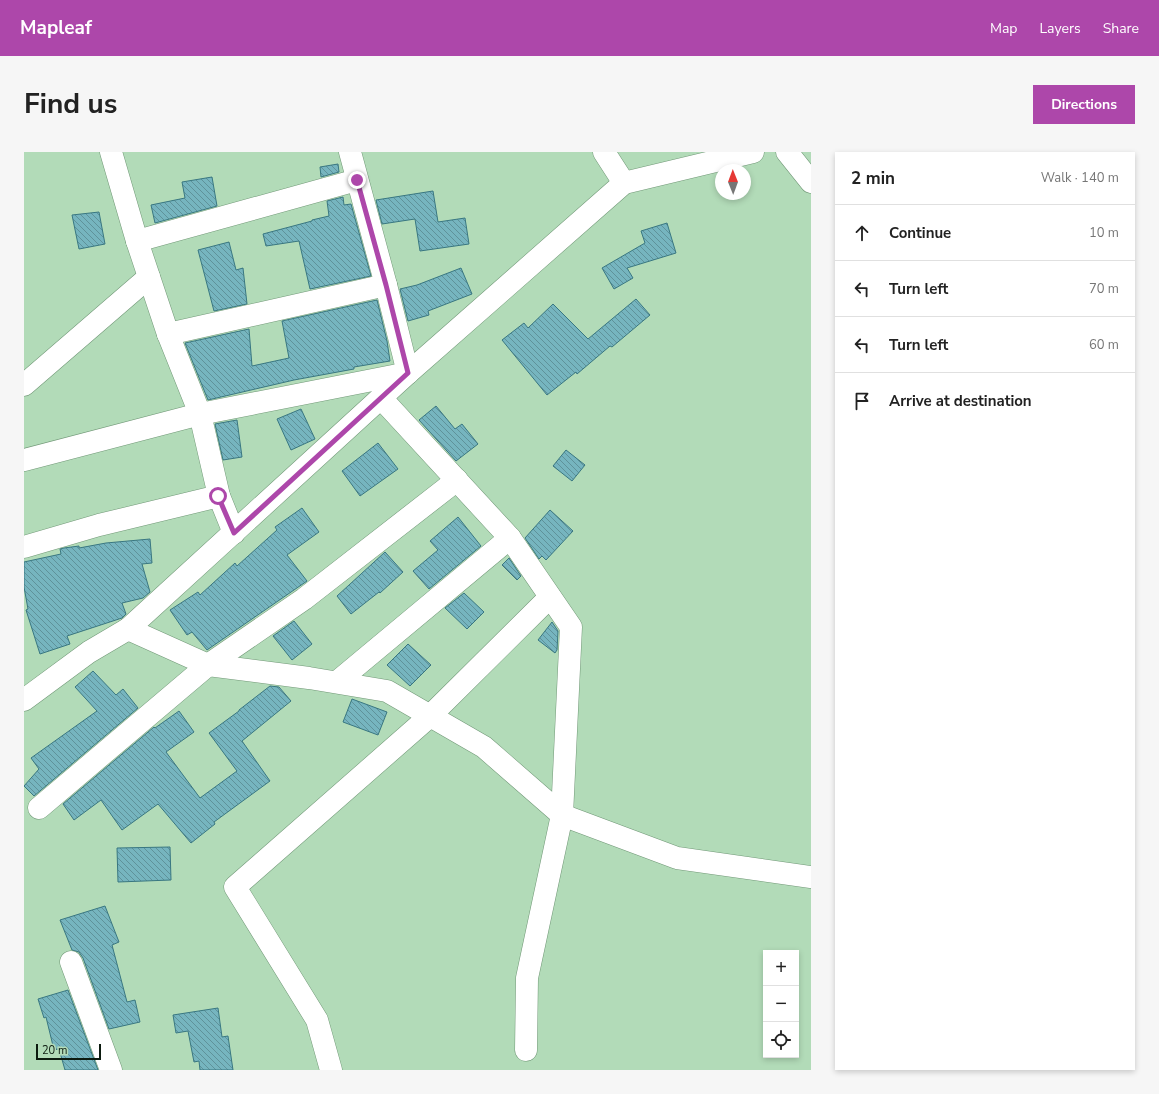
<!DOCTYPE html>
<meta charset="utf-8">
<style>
:root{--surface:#fff;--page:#f6f6f6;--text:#222;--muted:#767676;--line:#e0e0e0;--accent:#ad47aa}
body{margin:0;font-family:"Nunito Sans",sans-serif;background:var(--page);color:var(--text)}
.controls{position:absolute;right:12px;bottom:12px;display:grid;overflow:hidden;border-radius:0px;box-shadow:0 2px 6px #0003}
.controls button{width:36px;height:36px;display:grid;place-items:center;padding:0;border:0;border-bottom:1px solid var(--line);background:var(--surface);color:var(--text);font:20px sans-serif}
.compass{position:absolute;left:691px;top:12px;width:36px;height:36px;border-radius:50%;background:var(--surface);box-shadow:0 2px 6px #0003;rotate:359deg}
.scale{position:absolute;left:12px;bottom:10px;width:65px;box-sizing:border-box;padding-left:4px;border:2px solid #0c1b0f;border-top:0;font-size:11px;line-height:14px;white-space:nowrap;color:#0c1b0f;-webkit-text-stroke:3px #b2dbb8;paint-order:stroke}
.stop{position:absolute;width:12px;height:12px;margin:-9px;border:3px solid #ad47aa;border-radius:50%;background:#fff}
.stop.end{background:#ad47aa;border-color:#fff;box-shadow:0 1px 4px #0008}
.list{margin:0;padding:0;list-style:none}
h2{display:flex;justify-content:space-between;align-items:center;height:52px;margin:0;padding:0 16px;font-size:17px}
h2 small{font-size:13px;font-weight:400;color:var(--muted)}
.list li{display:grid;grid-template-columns:26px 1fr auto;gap:12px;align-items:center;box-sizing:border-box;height:56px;padding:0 16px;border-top:1px solid var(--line)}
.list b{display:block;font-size:15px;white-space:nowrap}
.list em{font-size:13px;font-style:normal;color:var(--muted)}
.icon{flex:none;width:22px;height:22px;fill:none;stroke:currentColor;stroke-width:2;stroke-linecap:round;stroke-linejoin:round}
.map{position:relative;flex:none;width:787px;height:918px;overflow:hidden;border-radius:0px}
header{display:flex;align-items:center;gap:24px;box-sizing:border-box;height:56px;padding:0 20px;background:var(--accent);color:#fff}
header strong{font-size:19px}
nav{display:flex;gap:22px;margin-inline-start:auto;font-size:14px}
.intro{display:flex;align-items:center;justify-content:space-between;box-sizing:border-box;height:96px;padding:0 24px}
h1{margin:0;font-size:28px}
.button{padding:10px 18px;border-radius:0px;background:var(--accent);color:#fff;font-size:14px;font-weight:700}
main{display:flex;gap:24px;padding:0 24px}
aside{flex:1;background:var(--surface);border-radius:0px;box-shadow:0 2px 6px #0003}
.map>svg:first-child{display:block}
.building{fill:url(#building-back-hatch);stroke:#397781}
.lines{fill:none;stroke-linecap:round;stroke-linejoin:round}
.minor-casing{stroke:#719877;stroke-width:23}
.major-casing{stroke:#719877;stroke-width:23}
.minor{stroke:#fff;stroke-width:22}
.major{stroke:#fff;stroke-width:22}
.route{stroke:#ad47aa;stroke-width:5}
</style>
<header>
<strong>Mapleaf</strong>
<nav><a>Map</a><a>Layers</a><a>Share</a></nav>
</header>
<div class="intro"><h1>Find us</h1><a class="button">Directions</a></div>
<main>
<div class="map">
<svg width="787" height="918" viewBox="0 0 787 918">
<defs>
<pattern id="building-back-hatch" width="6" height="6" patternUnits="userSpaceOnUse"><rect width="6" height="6" fill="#76b5bf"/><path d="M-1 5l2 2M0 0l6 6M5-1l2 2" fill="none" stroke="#5f929a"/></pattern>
</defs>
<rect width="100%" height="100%" fill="#b2dbb8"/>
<g class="building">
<path d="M 314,12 L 315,20 L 297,25 L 296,15 Z"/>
<path d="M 188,25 L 193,54 L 131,71 L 127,53 L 161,46 L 158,30 Z"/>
<path d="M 409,39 L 414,70 L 441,66 L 445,92 L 396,99 L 391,67 L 358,72 L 352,48 Z"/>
<path d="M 319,45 L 320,53 L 327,52 L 347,124 L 286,137 L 275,89 L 242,94 L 239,82 L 288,69 L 288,68 L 305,64 L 303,49 Z"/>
<path d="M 75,60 L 81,92 L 55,97 L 48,63 Z"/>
<path d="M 643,71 L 652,101 L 603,116 L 609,126 L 590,137 L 578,116 L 621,91 L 617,79 Z"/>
<path d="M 205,90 L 212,118 L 219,116 L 223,152 L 190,159 L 174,98 Z"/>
<path d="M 437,116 L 448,142 L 404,159 L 405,163 L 384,169 L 376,137 L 393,133 Z"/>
<path d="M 612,147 L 626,163 L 588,195 L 586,194 L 553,222 L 552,220 L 523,243 L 478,188 L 500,171 L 504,176 L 529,152 L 564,187 Z"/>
<path d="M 353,148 L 363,189 L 366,209 L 330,215 L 330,217 L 270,228 L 184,248 L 161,191 L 225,177 L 228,214 L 265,206 L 258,169 Z"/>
<path d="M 412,254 L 431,277 L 438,272 L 454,292 L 432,309 L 395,268 Z"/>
<path d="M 277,257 L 291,287 L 267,298 L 253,267 Z"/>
<path d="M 213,268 L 218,305 L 199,308 L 191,272 Z"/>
<path d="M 354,291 L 374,317 L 336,344 L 318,319 Z"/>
<path d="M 542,298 L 561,313 L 548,329 L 529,314 Z"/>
<path d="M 278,356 L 295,380 L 263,403 L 283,429 L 183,498 L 168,480 L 163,483 L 146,458 L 174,440 L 176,443 L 211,411 L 213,414 L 253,378 L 251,375 Z"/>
<path d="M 526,358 L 549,379 L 522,408 L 518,404 L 515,407 L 501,386 Z"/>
<path d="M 434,365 L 457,394 L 405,437 L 389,419 L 414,398 L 406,389 Z"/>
<path d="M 126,387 L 128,411 L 118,412 L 126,440 L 119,446 L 98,451 L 102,462 L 98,466 L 43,484 L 46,492 L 16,502 L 2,458 L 4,457 L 0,435 L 0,410 L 37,402 L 36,397 L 40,396 L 55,394 L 55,396 L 82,391 Z"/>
<path d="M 361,400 L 379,420 L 356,441 L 355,440 L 327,462 L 313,444 Z"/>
<path d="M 485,406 L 497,424 L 493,428 L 478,413 Z"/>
<path d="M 440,441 L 460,460 L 443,477 L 421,456 Z"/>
<path d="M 270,469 L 288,492 L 268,508 L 249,484 Z"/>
<path d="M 528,470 L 534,479 L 533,498 L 531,501 L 514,488 Z"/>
<path d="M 384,492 L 407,513 L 386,534 L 363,513 Z"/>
<path d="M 69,519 L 92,543 L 99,537 L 114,556 L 10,644 L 0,634 L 15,617 L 7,606 L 73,559 L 51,535 Z"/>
<path d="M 246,534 L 255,535 L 267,549 L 218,589 L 246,629 L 190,670 L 191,672 L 167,691 L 134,652 L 98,678 L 77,648 L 50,668 L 39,652 L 130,575 L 131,576 L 155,559 L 170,580 L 142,600 L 176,646 L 213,619 L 185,581 L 215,559 L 215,558 Z"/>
<path d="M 328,547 L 363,560 L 354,583 L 319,570 Z"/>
<path d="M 146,695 L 147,728 L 94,730 L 93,696 Z"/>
<path d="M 81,754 L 95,790 L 88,793 L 103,850 L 111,848 L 116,870 L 85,877 L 59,806 L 55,800 L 48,798 L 36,768 Z"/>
<path d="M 44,838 L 74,918 L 41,918 L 35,897 L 30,898 L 22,865 L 20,866 L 14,847 Z"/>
<path d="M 194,856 L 198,885 L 204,884 L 209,918 L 176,918 L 175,909 L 170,910 L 164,879 L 152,881 L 149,863 Z"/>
</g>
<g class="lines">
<g class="minor-casing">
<g id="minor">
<path d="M 87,0 L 113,89 L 144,182 L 176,262 L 195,344 L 210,381"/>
<path d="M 580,0 L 600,31"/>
<path d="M 113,89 L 333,28"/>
<path d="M 144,182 L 362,133"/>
<path d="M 0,233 L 125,125"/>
<path d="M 357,246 L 486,386 L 547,475 L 538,663 L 503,826 L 502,898"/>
<path d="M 0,308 L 176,262 L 384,221 L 362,133 L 326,0"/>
<path d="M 0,395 L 75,373 L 195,344"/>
<path d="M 104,477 L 184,513 L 285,526 L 363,539 L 460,595 L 538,663 L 653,706 L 787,725"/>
<path d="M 313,530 L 486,386"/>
<path d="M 15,656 L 184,513 L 280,447 L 433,328"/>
<path d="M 47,810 L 87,918"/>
<path d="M 307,918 L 293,868 L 211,735 L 406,564 L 526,445"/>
</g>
</g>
<g class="major-casing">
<g id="major">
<path d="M 763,0 L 787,30"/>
<path d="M 0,548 L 65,500 L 104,477 L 384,221 L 600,31 L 729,0"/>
</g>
</g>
<use href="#minor" class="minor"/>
<use href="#major" class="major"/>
</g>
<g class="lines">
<path class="route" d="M 194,344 L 210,381 L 384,221 L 362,133 L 333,28"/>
</g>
</svg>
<div class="controls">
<button>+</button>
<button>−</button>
<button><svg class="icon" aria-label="locate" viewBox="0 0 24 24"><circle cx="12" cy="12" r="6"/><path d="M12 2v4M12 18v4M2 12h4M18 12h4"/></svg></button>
</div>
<svg class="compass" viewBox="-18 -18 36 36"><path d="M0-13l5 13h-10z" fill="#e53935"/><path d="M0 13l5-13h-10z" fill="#767676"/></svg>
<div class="scale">20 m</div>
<div class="stop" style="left:194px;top:344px"></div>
<div class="stop end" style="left:333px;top:28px"></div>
</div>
<aside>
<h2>2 min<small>Walk · 140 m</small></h2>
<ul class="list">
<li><svg class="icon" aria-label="ahead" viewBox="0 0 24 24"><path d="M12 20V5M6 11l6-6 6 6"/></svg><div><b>Continue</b></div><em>10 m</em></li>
<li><svg class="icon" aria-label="left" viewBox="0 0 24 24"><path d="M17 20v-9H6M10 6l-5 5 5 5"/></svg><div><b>Turn left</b></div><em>70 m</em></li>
<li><svg class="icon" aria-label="left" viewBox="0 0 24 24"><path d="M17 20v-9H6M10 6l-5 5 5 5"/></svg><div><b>Turn left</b></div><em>60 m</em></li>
<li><svg class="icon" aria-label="arrive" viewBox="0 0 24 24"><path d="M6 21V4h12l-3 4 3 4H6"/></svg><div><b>Arrive at destination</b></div></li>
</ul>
</aside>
</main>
